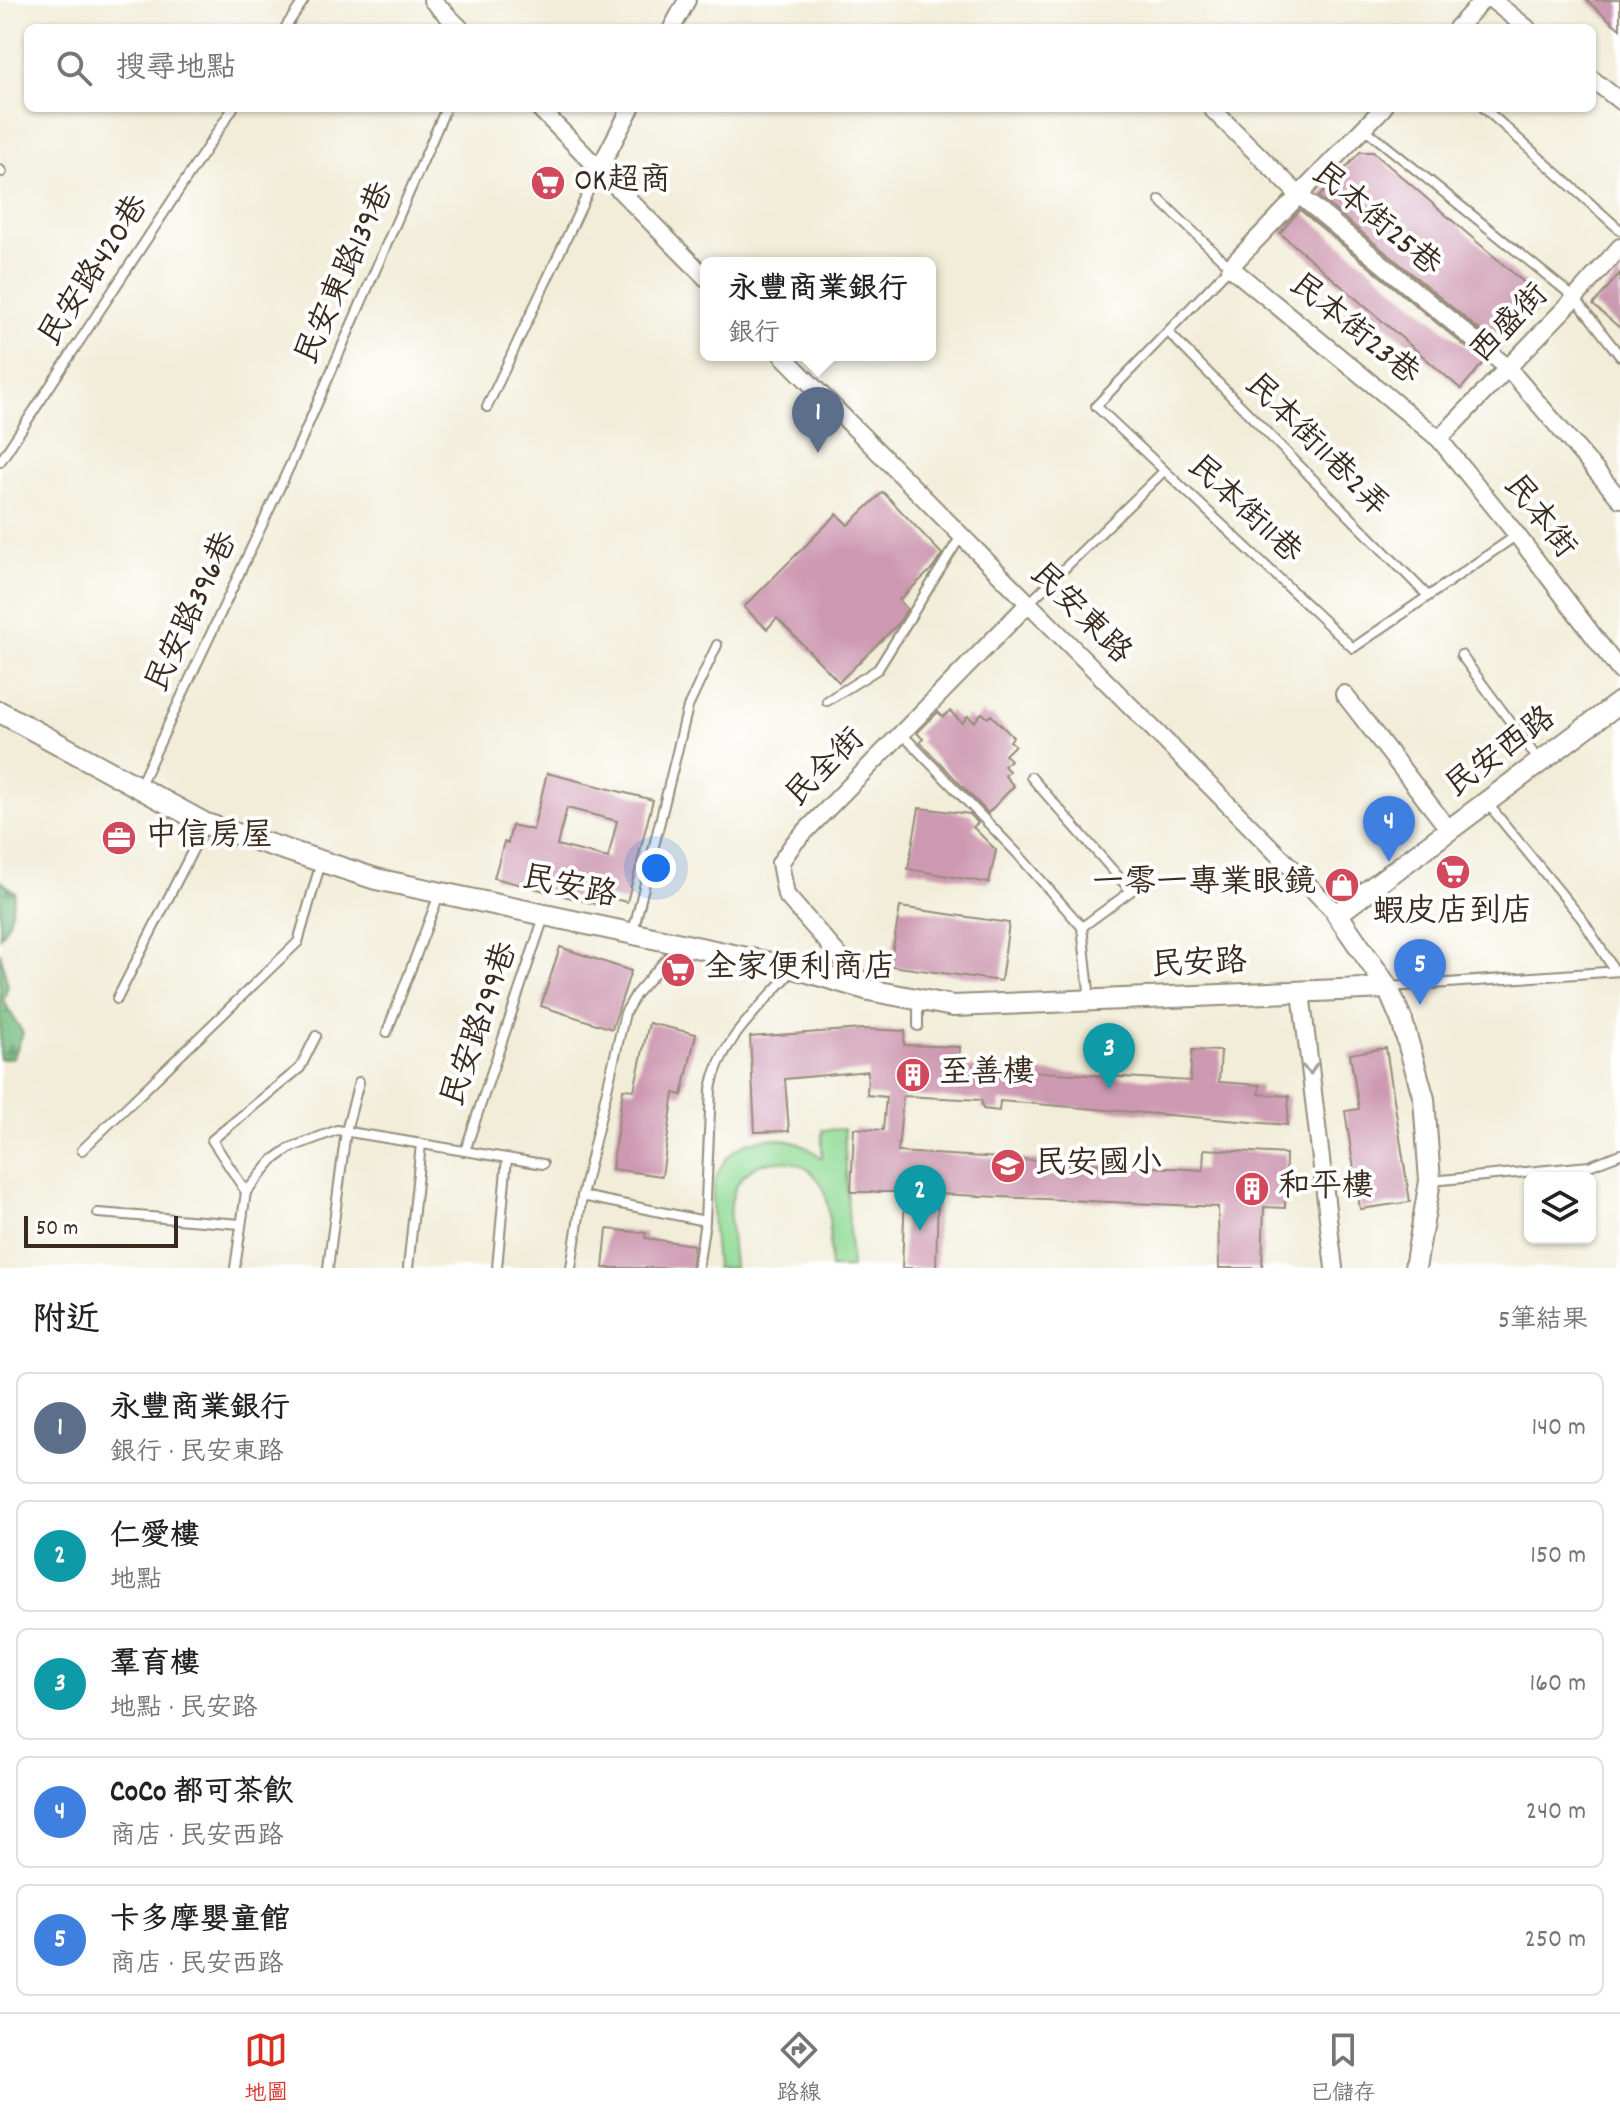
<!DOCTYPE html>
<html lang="zh-TW">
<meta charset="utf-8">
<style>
:root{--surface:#fff;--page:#f6f6f6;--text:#222;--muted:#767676;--line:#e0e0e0;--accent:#d93025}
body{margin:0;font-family:Dekko,"LXGW WenKai TC",sans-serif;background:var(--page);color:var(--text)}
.controls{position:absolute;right:24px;bottom:24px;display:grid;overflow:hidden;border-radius:12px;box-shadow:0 2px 6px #0004}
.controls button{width:72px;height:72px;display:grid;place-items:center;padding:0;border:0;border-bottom:2px solid var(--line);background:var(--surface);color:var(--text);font:40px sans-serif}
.scale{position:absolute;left:24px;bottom:20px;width:154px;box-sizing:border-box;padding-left:8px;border:4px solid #3b2a1e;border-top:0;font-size:22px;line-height:28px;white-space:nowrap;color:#3b2a1e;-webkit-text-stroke:6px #fff;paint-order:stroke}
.you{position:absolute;left:656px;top:868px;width:28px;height:28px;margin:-20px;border:6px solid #fff;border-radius:50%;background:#1a73e8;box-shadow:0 0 0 12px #1a73e833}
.badge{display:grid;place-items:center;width:52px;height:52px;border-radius:50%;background:var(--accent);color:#fff;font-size:26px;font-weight:700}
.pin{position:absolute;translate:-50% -66px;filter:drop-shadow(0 2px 4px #0008)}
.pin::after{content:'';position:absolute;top:42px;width:28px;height:24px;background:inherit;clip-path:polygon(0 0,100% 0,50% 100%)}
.popup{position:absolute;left:700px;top:257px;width:236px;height:104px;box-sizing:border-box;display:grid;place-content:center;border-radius:12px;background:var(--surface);filter:drop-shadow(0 2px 6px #0005);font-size:26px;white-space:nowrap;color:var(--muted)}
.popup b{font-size:30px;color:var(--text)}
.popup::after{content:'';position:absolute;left:50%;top:100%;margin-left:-16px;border:16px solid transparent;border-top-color:var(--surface)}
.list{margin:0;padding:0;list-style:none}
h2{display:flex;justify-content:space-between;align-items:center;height:104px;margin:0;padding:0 32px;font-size:34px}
h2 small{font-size:26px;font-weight:400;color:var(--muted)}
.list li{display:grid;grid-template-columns:52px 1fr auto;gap:24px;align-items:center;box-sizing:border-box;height:112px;margin:0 16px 16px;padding:0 16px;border:2px solid var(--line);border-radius:12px}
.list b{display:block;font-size:30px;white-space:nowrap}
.list p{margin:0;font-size:26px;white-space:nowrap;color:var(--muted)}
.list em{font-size:26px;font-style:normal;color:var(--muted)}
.icon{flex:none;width:44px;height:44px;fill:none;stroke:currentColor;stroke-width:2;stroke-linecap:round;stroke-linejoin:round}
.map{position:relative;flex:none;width:1620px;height:1268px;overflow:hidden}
.search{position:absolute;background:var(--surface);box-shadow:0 2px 6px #0004;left:24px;right:24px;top:24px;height:88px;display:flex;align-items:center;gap:20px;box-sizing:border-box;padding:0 28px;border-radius:12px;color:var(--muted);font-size:30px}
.sheet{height:744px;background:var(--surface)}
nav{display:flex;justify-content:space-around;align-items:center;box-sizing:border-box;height:112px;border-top:2px solid var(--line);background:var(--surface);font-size:22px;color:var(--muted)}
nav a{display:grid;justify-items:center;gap:4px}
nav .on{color:var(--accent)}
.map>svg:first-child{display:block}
.forest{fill:url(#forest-firs);stroke:#58734f;stroke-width:2}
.pitch{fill:#93dc97;stroke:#67835a;stroke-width:2}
.building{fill:#cd99b1;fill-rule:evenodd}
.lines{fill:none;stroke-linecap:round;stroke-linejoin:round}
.service-casing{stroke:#968c7b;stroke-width:12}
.minor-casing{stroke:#968c7b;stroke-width:20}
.tertiary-casing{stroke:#968c7b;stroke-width:24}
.service{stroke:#fff;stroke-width:8}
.minor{stroke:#fff;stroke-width:16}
.tertiary{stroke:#fff;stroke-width:20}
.oneway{stroke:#a79f9a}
.labels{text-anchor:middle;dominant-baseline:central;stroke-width:8;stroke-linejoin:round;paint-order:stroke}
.poi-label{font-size:32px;fill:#3b2a1e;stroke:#fff;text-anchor:start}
.street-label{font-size:32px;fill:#3b2a1e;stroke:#fff}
</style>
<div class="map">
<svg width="1620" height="1268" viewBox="0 0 1620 1268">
<defs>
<pattern id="forest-firs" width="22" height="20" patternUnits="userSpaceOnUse" patternTransform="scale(2)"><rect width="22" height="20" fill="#76bc80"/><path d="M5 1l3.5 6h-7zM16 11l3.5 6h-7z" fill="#629968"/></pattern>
</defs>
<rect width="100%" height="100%" fill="#fff"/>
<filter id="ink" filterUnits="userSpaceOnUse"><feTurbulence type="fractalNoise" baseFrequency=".0125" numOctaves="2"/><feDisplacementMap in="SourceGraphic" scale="16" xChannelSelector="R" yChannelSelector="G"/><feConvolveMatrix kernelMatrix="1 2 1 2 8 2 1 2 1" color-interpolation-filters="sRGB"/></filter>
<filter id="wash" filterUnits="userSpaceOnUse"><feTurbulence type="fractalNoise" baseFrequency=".006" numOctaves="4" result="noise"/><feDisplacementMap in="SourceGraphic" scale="32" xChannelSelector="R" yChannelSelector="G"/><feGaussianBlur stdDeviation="1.8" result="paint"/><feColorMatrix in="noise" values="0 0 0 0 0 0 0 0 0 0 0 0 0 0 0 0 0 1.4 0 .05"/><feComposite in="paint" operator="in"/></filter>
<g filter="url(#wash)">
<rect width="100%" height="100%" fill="#f1edd8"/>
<g class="forest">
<path d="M 0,880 L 15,892 L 9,922 L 0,937 Z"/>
<path d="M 0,952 L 8,986 L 3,1000 L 23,1033 L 14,1057 L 0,1059 Z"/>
</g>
<path class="pitch" d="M 844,1129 L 851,1268 L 830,1268 C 829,1245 832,1216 825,1194 C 814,1152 752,1150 735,1189 C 725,1211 733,1244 734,1268 L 716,1268 C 715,1244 710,1217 713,1193 C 719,1134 783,1124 822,1158 L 822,1130 Z"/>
<g id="blocks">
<g class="building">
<path d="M 1586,0 L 1620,0 L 1620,29 Z"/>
<path d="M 1360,152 L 1373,152 L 1535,292 L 1537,308 L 1501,348 L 1319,197 Z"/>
<path d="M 1300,210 L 1484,362 L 1461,389 L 1280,233 Z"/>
<path d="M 1620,273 L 1620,328 L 1593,305 Z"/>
<path d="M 883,492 L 942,554 L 933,568 L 899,600 L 907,609 L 898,624 L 839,682 L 777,618 L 767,629 L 744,607 L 837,514 L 848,525 Z"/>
<path d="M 950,711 L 962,723 L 968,716 L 974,722 L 982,713 L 988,718 L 991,715 L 1013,737 L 1010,741 L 1015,745 L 1005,755 L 1010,760 L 1004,766 L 1009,771 L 1005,776 L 1014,786 L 988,813 L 920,742 L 923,739 L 917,733 L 938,712 L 943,717 Z"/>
<path d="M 547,773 L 653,800 L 627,902 L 601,896 L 599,905 L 494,878 L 504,842 L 508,843 L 512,825 L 533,830 ZM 567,808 L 617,821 L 608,858 L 557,845 Z"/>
<path d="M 919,808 L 970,814 L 978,823 L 973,827 L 996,850 L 989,883 L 908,869 Z"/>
<path d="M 900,907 L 1009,923 L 1001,981 L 890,966 Z"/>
<path d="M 560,947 L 631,971 L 612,1029 L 541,1006 Z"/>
<path d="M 649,1023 L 696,1034 L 682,1095 L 674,1093 L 662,1176 L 612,1169 L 623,1089 L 634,1090 Z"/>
<path d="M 863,1029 L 905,1031 L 904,1045 L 960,1047 L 959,1067 L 1190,1081 L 1192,1050 L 1221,1051 L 1219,1082 L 1260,1085 L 1259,1094 L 1289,1096 L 1287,1125 L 1000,1101 L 999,1111 L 983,1109 L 981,1100 L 903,1096 L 898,1152 L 1203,1170 L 1204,1149 L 1286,1154 L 1285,1208 L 1264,1207 L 1262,1268 L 1219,1268 L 1218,1207 L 938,1194 L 936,1268 L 902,1268 L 905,1192 L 851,1192 L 854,1128 L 883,1130 L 886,1097 L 867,1095 L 868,1071 L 785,1079 L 789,1131 L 755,1132 L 750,1037 Z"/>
<path d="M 1386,1048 L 1410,1202 L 1360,1209 L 1345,1111 L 1359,1109 L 1350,1054 Z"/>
<path d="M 607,1229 L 646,1233 L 645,1238 L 694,1245 L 691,1268 L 603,1268 Z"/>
</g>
</g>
</g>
<g filter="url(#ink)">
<use href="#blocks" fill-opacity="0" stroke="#968c7b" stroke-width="2"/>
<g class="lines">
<g class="service-casing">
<g id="service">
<path d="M 285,28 L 304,0"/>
<path d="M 1484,108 L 1620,230"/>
<path d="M 1364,128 L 1575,298 L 1620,356"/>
<path d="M 0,170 L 2,172"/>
<path d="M 1160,200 L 1230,267 L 1096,406 L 1353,648 L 1517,535"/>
<path d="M 1168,332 L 1428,596"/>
<path d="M 487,407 L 599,169"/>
<path d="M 0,462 L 233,108"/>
<path d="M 1028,604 L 1164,471"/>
<path d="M 1461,655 L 1540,762"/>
<path d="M 827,701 L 878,669 L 961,536"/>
<path d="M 902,734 L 1016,852 L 1082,927 L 1090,1000"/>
<path d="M 1031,777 L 1131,891 L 1082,927"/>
<path d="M 139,787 L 293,459 L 446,108"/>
<path d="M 1488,804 L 1582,919 L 1615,971"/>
<path d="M 633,932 L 688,707 L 717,645"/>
<path d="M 1389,987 L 1620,971"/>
<path d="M 117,999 L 206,824"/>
<path d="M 918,1026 L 918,1001"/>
<path d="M 387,1032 L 440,892"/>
<path d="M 82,1150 L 298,942 L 321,862"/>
<path d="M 465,1151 L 544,917"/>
<path d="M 1431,1181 L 1589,1166 L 1620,1154"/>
<path d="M 246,1192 L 212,1140 L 300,1068 L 316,1036"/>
<path d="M 582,1196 L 705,1221"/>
<path d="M 98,1213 L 241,1224"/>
<path d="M 235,1268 L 246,1192 L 273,1160 L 290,1148 L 337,1130 L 543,1164"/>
<path d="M 328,1268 L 346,1131 L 359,1082"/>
<path d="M 408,1268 L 421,1144"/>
<path d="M 497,1268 L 507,1158"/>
<path d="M 571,1268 L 582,1196 L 625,1013 L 636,994 L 678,946"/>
<path d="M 698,1268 L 705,1221 L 711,1089 C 719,1041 762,1006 793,970"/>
</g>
</g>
<g class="minor-casing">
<g id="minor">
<path d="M 432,0 L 460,28"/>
<path d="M 1492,0 L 1527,28"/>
<path d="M 672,28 L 687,0"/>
<path d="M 1457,28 L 1483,0"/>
<path d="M 1592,79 L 1620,101"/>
<path d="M 539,108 L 706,278"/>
<path d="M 1383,108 L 1230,267 L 1439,439 L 1517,535 L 1620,671"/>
<path d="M 1213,110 L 1299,195 L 1508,368 L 1620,499"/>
<path d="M 599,169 L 631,108"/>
<path d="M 782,355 L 1337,914"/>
<path d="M 1439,439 L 1575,298 L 1620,247"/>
<path d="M 1344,694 L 1450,831"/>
<path d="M 869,990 L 786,895 L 780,863 L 794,843 L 1028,604"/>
<path d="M 1301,992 L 1334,1268"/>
</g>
</g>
<g class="tertiary-casing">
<g id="tertiary">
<path d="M 0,712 L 206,824 L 376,879 L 794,968 L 869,990 L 953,1006 L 1388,988"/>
<path d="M 1415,1268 L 1430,1181 L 1424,1099 L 1402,1021 L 1388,988 L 1337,914 L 1620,702"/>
</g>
</g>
<use href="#service" class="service"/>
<use href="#minor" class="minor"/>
<use href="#tertiary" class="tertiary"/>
</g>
<defs><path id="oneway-chevron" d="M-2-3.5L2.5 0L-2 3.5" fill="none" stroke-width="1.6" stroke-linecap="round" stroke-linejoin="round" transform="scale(2)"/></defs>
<use class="oneway" href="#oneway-chevron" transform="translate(1310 1069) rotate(83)"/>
</g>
<defs>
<g id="supermarket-disc" transform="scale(1.8)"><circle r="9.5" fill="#d1495b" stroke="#fff"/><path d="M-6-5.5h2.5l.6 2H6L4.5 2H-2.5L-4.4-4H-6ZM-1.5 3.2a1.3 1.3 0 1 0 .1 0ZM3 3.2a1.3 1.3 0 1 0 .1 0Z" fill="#fff"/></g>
<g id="office-disc" transform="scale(1.8)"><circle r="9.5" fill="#d1495b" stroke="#fff"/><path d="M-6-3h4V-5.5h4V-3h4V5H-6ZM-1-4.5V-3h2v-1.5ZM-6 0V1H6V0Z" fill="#fff"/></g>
<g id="shop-disc" transform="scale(1.8)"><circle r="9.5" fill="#d1495b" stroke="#fff"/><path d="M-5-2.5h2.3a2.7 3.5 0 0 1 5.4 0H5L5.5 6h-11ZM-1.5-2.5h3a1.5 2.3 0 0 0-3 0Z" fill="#fff"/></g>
<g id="building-disc" transform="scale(1.8)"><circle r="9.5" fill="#d1495b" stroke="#fff"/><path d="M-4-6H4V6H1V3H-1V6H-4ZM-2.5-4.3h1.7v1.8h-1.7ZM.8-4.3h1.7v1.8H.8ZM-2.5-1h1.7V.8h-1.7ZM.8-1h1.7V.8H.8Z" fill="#fff"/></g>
<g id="school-disc" transform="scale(1.8)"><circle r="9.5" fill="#d1495b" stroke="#fff"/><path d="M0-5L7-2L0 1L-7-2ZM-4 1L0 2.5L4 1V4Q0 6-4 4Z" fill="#fff"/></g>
</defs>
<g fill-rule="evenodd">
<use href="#supermarket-disc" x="548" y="183"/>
<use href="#office-disc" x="119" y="838"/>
<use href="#supermarket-disc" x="1453" y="872"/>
<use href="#shop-disc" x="1342" y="885"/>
<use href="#supermarket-disc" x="678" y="970"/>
<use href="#building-disc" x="913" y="1075"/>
<use href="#school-disc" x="1008" y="1166"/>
<use href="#building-disc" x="1252" y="1189"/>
</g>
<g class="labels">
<g class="poi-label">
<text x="574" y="183">OK超商</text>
<text x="145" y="838">中信房屋</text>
<text x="1316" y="885" text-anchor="end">一零一專業眼鏡</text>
<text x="1453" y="914" text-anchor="middle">蝦皮店到店</text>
<text x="704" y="970">全家便利商店</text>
<text x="939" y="1075">至善樓</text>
<text x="1034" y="1166">民安國小</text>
<text x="1278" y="1189">和平樓</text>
</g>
<g class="street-label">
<text transform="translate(1375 221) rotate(40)">民本街25巷</text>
<text transform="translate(96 272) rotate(-57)">民安路420巷</text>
<text transform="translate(347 274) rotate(-66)">民安東路139巷</text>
<text transform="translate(1511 325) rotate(-46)">西盛街</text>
<text transform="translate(1353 331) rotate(39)">民本街23巷</text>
<text transform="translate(1315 447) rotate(45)">民本街11巷2弄</text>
<text transform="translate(1243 511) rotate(43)">民本街11巷</text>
<text transform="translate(1538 518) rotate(52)">民本街</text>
<text transform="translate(194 613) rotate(-65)">民安路396巷</text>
<text transform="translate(1079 615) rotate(45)">民安東路</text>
<text transform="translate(1502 754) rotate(-37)">民安西路</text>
<text transform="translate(827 769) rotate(-45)">民全街</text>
<text transform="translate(569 889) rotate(12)">民安路</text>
<text transform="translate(1199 966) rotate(-3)">民安路</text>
<text transform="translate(482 1025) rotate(-71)">民安路299巷</text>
</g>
</g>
</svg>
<div class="controls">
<button><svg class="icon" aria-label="layers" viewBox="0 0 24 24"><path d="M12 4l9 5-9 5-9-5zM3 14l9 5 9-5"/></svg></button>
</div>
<div class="scale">50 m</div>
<div class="you"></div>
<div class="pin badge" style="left:818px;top:453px;background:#5c6f8a">1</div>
<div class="popup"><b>永豐商業銀行</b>銀行</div>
<div class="pin badge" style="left:920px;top:1231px;background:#0f9aa8">2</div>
<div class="pin badge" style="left:1109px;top:1089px;background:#0f9aa8">3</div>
<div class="pin badge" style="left:1389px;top:862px;background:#3f7fe0">4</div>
<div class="pin badge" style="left:1420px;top:1005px;background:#3f7fe0">5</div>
<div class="search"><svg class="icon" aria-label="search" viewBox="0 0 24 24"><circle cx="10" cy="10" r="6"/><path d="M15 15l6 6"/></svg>搜尋地點</div>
</div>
<section class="sheet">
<h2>附近<small>5筆結果</small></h2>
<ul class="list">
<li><span class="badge" style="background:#5c6f8a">1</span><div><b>永豐商業銀行</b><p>銀行 · 民安東路</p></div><em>140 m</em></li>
<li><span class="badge" style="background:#0f9aa8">2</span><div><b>仁愛樓</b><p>地點</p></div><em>150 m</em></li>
<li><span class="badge" style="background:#0f9aa8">3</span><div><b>羣育樓</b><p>地點 · 民安路</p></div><em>160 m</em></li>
<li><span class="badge" style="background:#3f7fe0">4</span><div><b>CoCo 都可茶飲</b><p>商店 · 民安西路</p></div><em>240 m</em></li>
<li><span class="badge" style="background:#3f7fe0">5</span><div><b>卡多摩嬰童館</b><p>商店 · 民安西路</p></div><em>250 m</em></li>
</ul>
</section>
<nav>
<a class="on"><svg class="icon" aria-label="map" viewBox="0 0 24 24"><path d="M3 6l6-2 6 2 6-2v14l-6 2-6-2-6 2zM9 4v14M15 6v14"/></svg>地圖</a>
<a><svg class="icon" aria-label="directions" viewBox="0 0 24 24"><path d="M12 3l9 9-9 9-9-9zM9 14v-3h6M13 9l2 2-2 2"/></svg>路線</a>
<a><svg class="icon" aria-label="saved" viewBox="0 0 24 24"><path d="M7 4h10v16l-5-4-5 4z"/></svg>已儲存</a>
</nav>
